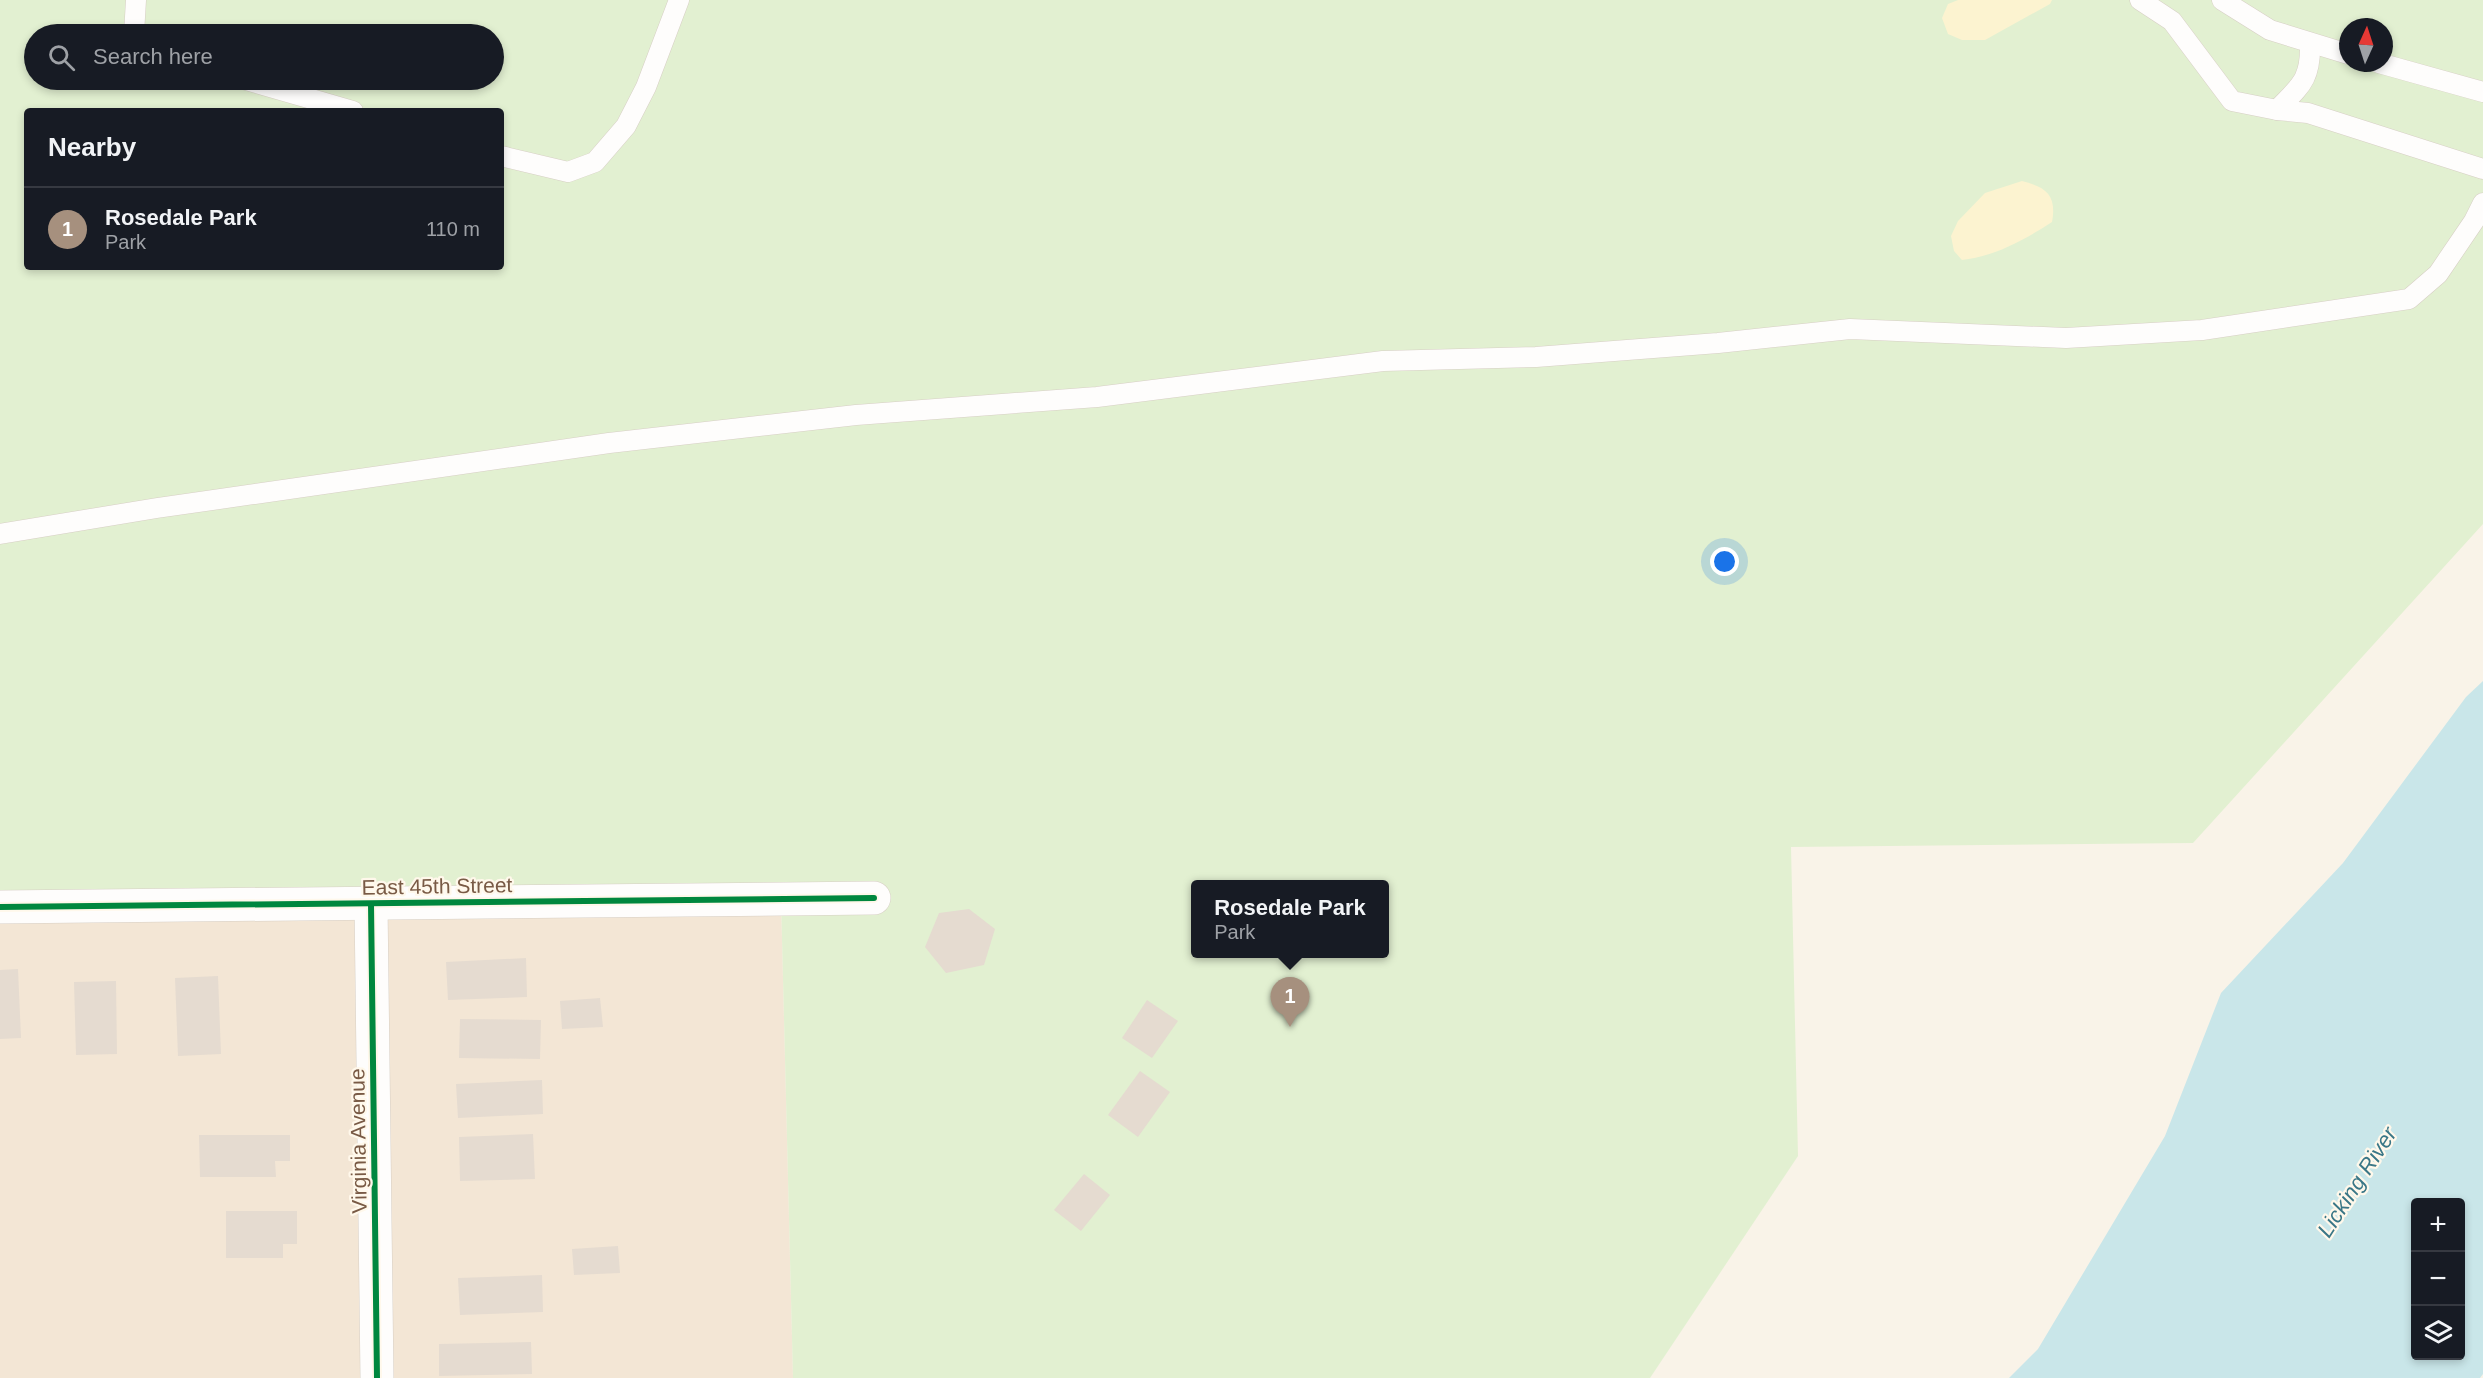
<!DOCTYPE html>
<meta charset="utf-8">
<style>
:root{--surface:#171b24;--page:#20242c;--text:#f1f3f6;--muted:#9ea1a6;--line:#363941;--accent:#a6907e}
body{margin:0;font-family:Helvetica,sans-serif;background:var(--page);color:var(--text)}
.controls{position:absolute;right:18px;bottom:18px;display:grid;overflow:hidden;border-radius:6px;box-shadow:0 3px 9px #0003}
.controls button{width:54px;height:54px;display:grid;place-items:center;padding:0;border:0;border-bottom:2px solid var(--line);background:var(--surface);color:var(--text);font:30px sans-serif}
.compass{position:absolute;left:2339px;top:18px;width:54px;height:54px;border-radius:50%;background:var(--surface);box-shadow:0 3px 9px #0003;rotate:3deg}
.you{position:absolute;left:1725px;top:562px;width:21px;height:21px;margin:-15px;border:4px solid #fff;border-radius:50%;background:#1a73e8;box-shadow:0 0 0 9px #1a73e833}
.badge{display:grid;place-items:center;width:39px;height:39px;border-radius:50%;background:var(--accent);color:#fff;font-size:20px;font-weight:700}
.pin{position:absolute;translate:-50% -50px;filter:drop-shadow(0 2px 3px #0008)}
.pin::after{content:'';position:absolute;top:32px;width:21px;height:18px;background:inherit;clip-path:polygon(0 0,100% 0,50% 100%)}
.popup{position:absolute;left:1191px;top:880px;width:198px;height:78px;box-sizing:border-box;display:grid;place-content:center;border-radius:6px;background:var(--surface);filter:drop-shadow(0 2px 4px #0005);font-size:20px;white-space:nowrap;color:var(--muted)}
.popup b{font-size:22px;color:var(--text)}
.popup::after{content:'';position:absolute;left:50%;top:100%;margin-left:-12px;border:12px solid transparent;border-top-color:var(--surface)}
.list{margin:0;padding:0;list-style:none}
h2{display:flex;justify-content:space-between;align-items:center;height:78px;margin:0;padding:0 24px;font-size:26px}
h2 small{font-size:20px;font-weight:400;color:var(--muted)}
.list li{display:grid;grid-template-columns:39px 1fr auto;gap:18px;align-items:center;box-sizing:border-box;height:84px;padding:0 24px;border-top:2px solid var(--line)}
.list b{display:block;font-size:22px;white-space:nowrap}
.list p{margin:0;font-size:20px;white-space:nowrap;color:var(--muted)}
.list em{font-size:20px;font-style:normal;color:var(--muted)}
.icon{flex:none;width:33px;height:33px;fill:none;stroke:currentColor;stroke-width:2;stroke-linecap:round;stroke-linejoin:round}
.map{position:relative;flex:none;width:2483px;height:1378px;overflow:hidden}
.search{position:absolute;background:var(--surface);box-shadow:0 3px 9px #0003;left:24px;top:24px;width:480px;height:66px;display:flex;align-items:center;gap:15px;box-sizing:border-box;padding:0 21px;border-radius:33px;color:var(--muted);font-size:22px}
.panel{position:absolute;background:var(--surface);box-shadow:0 3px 9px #0003;left:24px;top:108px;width:480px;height:162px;border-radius:6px}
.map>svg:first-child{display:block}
.residential{fill:#f3e6d5}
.green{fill:#e2f0d1;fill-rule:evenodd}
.sand{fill:#fcf3d0}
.water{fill:#c9e6e9;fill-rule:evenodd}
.building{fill:#e5dbd0}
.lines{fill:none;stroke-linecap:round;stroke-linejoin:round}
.lane-casing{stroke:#d7cfc5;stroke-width:21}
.street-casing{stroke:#d7cfc5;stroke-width:34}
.lane{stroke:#fefdfc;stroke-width:20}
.street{stroke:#fefdfc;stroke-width:33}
.cycleway-casing{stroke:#fff8eb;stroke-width:10}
.cycleway{stroke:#00873e;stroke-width:6}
.labels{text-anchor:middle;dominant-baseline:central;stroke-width:4.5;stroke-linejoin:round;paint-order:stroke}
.street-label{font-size:21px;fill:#795a45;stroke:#fff8eb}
.water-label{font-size:22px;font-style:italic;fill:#3a7787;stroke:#fff8eb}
</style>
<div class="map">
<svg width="2483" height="1378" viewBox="0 0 2483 1378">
<rect width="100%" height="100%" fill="#f9f3e8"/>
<path class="residential" d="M 781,899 L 793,1378 L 0,1378 L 0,907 Z"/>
<path class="green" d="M 0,0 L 2483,0 L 2483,524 L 2193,843 L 1791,847 L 1798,1156 L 1650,1378 L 793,1378 L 781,899 L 0,907 ZM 2348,27 L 2384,27 L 2384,63 L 2348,63 ZM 34,34 L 494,34 L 494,80 L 34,80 ZM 27,111 L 501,111 L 501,267 L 27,267 ZM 1196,884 L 1384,884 L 1384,954 L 1196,954 Z"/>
<g class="sand">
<path d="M 1958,0 L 2052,0 L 2050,4 L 1985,40 L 1962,40 L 1948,34 L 1942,18 L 1948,4 Z"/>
<path d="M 2022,181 C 2046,187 2057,195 2052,222 C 2026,239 1993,257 1962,260 L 1954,251 L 1951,236 L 1958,221 L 1985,193 Z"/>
</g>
<path class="water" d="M 2483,681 L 2483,1374 L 2480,1378 L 2009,1378 L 2038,1349 L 2165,1136 L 2221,993 L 2343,863 L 2466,697 ZM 2416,1202 L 2460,1202 L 2460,1356 L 2416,1356 Z"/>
<g class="building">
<path d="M 969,909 L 995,929 L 984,965 L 946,973 L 925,947 L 939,913 Z"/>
<path d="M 526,958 L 527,997 L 448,1000 L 446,962 Z"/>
<path d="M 18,969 L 21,1038 L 0,1039 L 0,970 Z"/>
<path d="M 218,976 L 221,1054 L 178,1056 L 175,978 Z"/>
<path d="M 116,981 L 117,1054 L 76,1055 L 74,982 Z"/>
<path d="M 600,998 L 603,1027 L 562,1029 L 560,1001 Z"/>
<path d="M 1147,1000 L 1178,1021 L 1152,1058 L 1122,1038 Z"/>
<path d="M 460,1019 L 541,1020 L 540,1059 L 459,1058 Z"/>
<path d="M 1140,1071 L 1170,1092 L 1138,1137 L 1108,1115 Z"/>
<path d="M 542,1080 L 543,1114 L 458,1118 L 456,1084 Z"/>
<path d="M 533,1134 L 535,1179 L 460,1181 L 459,1137 Z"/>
<path d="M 199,1135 L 290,1135 L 290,1161 L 275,1161 L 276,1177 L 200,1177 Z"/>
<path d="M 1084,1174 L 1110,1195 L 1081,1231 L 1054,1210 Z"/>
<path d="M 226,1211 L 297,1211 L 297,1244 L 283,1244 L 283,1258 L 226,1258 Z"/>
<path d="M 618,1246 L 620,1273 L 574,1275 L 572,1249 Z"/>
<path d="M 542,1275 L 543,1312 L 460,1315 L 458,1278 Z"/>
<path d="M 531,1342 L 532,1374 L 439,1376 L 439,1344 Z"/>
</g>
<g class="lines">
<g class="lane-casing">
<g id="lane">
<path d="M 2140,0 L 2172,21 L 2232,101 L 2277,110 L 2308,113 L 2483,169"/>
<path d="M 2222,0 L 2270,30 L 2348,54"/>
<path d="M 134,34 L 136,0"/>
<path d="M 2379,63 L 2483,92"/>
<path d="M 246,80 L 353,111"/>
<path d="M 2277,110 C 2300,86 2311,80 2310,44"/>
<path d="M 501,156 L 568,172 L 595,162 L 626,126 L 646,87 L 679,0"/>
<path d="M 0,534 L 157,508 L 609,443 L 856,415 L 1097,397 L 1383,361 L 1536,357 L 1718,343 L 1850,329 L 2066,338 L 2202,330 L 2409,299 L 2438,274 L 2474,221 L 2483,203"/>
</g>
</g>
<g class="street-casing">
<g id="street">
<path d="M 371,904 L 377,1378"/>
<path d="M 0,907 L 874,898"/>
</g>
</g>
<use href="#lane" class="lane"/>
<use href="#street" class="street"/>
<g class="cycleway-casing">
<g id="cycleway">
<path d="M 371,904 L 377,1378"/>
<path d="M 0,907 L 874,898"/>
</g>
</g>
<use href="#cycleway" class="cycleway"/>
</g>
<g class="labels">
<g class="street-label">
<text transform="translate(437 886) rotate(-1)">East 45th Street</text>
<text transform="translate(358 1141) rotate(-91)">Virginia Avenue</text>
</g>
<g class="water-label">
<text transform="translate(2357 1182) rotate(-57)">Licking River</text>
</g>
</g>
</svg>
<div class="controls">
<button>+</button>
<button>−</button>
<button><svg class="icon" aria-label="layers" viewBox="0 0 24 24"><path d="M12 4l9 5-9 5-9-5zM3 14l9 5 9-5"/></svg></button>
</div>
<svg class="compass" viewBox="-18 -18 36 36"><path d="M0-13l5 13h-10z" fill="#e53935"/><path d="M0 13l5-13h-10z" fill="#9ea1a6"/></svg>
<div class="you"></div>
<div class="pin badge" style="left:1290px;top:1027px">1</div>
<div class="popup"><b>Rosedale Park</b>Park</div>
<div class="search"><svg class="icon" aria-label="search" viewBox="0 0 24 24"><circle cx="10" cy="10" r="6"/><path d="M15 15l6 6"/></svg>Search here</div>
<section class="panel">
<h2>Nearby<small></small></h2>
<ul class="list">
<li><span class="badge">1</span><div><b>Rosedale Park</b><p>Park</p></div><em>110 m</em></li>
</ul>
</section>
</div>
